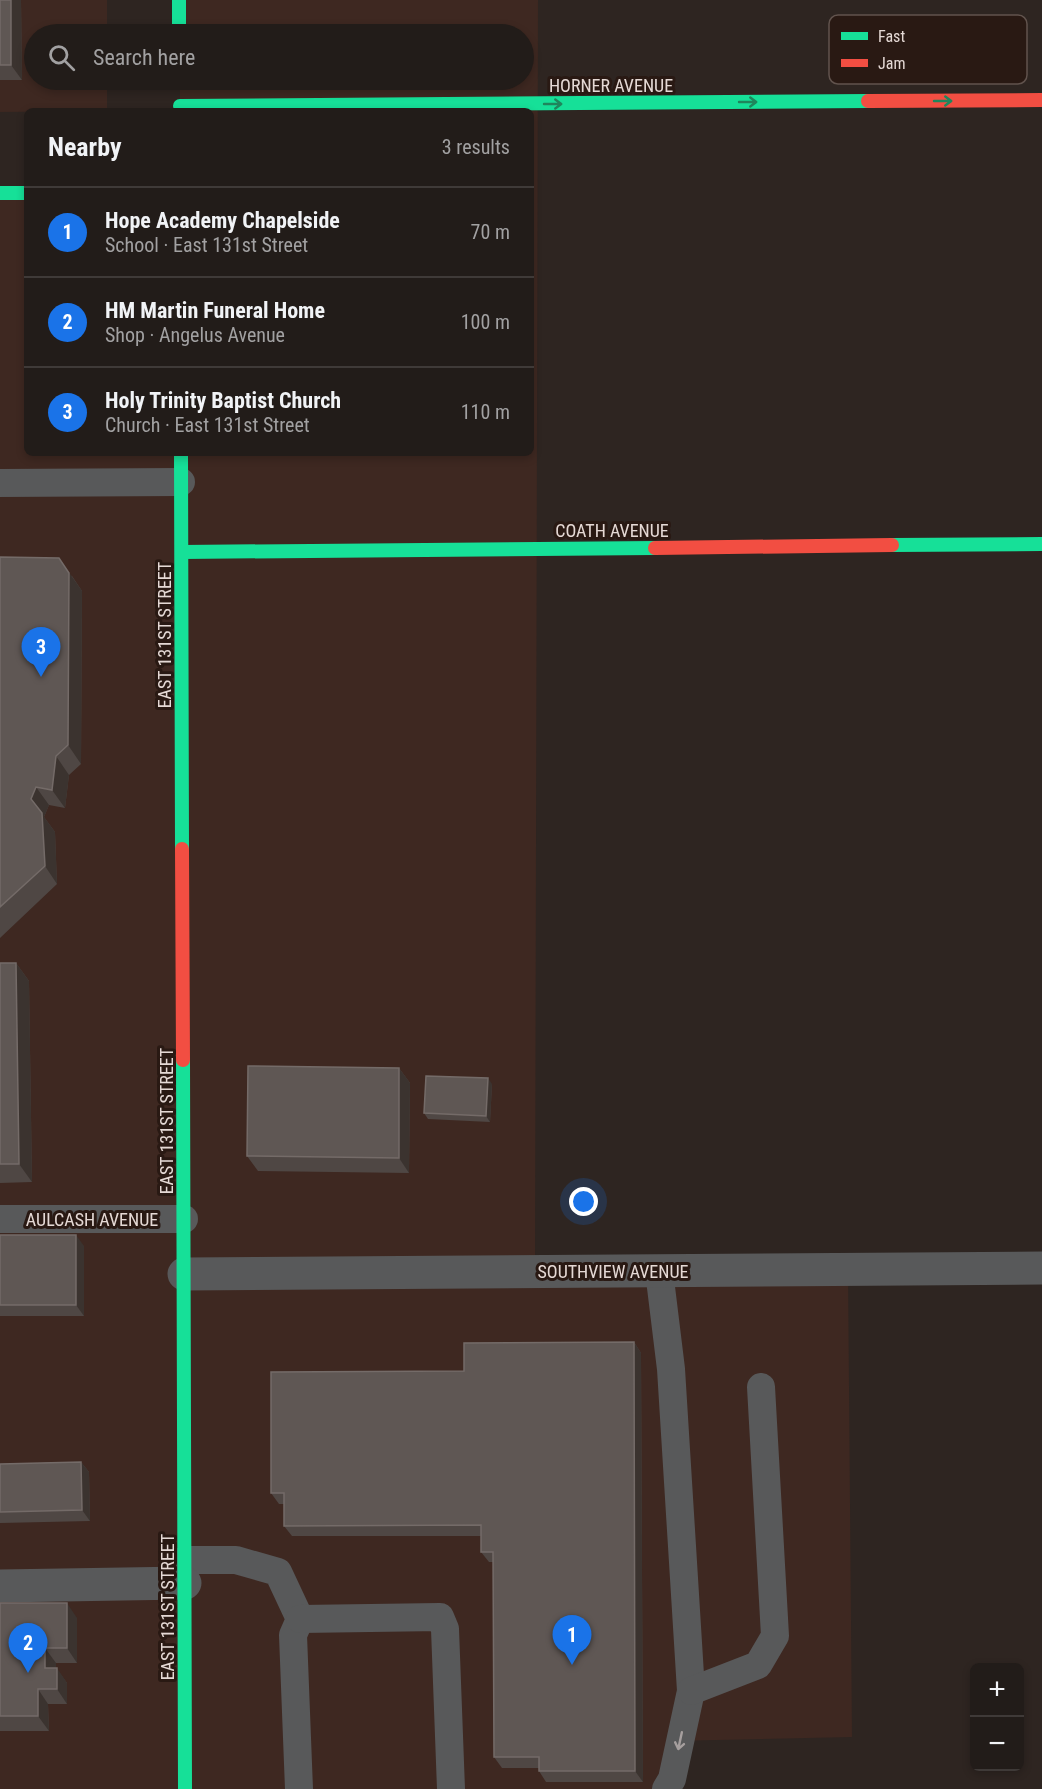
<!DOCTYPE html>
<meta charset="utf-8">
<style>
:root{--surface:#221c19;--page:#2a2522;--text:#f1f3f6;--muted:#a2a1a2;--line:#3f3a38;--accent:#1a73e8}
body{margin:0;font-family:"Roboto Condensed",sans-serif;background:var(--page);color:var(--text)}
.controls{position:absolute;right:18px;bottom:18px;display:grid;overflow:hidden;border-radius:9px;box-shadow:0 3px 9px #0003}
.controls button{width:54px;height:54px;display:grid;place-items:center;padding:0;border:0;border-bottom:2px solid var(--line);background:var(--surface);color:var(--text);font:30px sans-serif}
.you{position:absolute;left:584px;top:1202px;width:21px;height:21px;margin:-15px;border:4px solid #fff;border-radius:50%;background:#1a73e8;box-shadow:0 0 0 9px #1a73e833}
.badge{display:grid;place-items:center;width:39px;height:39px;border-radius:50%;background:var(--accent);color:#fff;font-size:20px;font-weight:700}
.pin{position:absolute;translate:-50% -50px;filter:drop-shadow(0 2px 3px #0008)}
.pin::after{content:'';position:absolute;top:32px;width:21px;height:18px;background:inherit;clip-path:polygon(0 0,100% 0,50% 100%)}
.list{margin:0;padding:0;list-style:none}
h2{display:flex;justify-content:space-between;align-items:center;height:78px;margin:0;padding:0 24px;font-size:26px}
h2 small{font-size:20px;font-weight:400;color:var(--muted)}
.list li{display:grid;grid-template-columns:39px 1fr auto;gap:18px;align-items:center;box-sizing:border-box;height:90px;padding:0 24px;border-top:2px solid var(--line)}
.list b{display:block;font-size:22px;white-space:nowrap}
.list p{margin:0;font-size:20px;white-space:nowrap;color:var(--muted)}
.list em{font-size:20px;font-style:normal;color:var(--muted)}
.icon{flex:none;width:33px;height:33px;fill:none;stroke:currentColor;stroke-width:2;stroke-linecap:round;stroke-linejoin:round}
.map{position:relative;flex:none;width:1042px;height:1789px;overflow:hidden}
.search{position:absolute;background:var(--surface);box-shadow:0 3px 9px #0003;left:24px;top:24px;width:510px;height:66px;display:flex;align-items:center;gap:15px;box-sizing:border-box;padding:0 21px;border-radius:33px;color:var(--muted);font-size:22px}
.panel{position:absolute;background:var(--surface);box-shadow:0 3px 9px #0003;left:24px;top:108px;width:510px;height:348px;border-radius:9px}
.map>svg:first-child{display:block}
.built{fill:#3e2821}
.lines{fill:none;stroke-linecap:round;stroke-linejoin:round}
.lane{stroke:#58595a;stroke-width:28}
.street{stroke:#58595a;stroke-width:33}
.fast{stroke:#16e098;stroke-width:14}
.jam{stroke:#f24e42;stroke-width:14}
.wall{fill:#4f4744}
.shaded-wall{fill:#3b332f}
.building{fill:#5f5754;stroke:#746b68;stroke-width:1.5}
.oneway{stroke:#1f865c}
.oneway2{stroke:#a69f9e}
.labels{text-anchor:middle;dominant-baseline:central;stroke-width:6;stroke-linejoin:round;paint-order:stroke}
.street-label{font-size:18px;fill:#e5d9d5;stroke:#291913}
.key{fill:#291913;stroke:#61534d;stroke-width:1.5}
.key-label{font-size:16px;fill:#e5d9d5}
</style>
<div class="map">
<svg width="1042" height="1789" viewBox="0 0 1042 1789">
<rect width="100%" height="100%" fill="#2e2521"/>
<g class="built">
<path d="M 0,0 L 107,0 L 107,34 L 34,34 L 34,80 L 107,80 L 107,111 L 0,112 Z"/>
<path d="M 179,0 L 538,0 L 535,1271 L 848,1269 L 852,1737 L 670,1741 L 671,1789 L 0,1789 L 0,193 L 27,193 L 27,453 L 531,453 L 531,111 L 180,111 L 180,80 L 524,80 L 524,34 L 179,34 Z"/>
</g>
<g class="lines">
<g class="lane">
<path d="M 0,483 L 181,482"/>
<path d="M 0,1219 L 184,1219"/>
<path d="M 659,1271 L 671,1369 L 691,1691 L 672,1779 L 666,1789"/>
<path d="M 185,1560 L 236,1560 L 278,1572 L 300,1619 L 293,1635 L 299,1789"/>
<path d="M 300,1619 L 440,1617 L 445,1629 L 451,1789"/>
<path d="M 691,1691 L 758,1665 L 775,1636 L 761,1387"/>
</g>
<g class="street">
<path d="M 184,1274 L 1042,1268"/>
<path d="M 0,1586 L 185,1583"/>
</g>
<g class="fast">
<path d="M 179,0 L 179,34"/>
<path d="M 180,106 L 868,101"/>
<path d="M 0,193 L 27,193"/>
<path d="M 181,453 L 182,849"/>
<path d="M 892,545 L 1042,544"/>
<path d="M 182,552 L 655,548"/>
<path d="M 183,1060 L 185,1789"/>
</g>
<g class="jam">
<path d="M 868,101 L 1042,100"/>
<path d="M 655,548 L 892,545"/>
<path d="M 182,849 L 183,1060"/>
</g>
</g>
<g class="wall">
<path d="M 0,0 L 21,0 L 22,80 L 0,80 Z"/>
<path d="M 0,557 L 72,576 L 82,591 L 81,764 L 69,775 L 65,808 L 49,805 L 44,817 L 55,832 L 57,884 L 0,938 Z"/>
<path d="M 0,963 L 16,963 L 29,981 L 32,1182 L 0,1183 Z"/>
<path d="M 399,1068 L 410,1083 L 409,1173 L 258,1171 L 247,1156 Z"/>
<path d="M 492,1084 L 490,1122 L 428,1119 L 424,1113 Z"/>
<path d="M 0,1235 L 84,1246 L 84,1316 L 0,1316 Z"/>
<path d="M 634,1342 L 641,1353 L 643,1782 L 546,1782 L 539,1771 L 539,1768 L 502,1768 L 494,1757 L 493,1562 L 489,1562 L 481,1552 L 481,1536 L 292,1536 L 284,1526 L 284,1504 L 279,1504 L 271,1493 L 464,1371 Z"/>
<path d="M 81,1462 L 89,1472 L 90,1521 L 0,1523 L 0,1464 Z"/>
<path d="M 0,1603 L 77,1618 L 77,1663 L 56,1663 L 56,1668 L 67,1683 L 67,1704 L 48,1704 L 49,1731 L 0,1731 Z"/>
</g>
<g class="shaded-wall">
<path d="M 11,0 L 21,0 L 22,80 L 11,65 Z"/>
<path d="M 59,558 L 82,591 L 81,764 L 68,745 Z"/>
<path d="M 56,756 L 69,775 L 65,808 L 52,790 Z"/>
<path d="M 36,787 L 49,805 L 44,817 L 55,832 L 57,884 L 45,866 L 31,799 Z"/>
<path d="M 16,963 L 29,981 L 32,1182 L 19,1164 Z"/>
<path d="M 399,1068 L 410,1083 L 409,1173 L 399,1158 Z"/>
<path d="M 488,1078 L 492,1084 L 490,1122 L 486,1116 Z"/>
<path d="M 76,1235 L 84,1246 L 84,1316 L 76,1305 Z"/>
<path d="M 634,1342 L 641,1353 L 643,1782 L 635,1771 Z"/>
<path d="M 81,1462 L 89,1472 L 90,1521 L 82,1510 Z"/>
<path d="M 67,1603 L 77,1618 L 77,1663 L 67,1648 Z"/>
<path d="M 45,1648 L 56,1663 L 56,1683 L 45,1668 Z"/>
<path d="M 57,1668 L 67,1683 L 67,1704 L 57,1689 Z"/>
<path d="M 38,1689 L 48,1704 L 49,1731 L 38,1716 Z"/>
</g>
<g class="building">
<rect x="0" y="0" width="11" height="65"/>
<path d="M 0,557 L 59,558 L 69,573 L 68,745 L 56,756 L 52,790 L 36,787 L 31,799 L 42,813 L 45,866 L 0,907 Z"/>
<path d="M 0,963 L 16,963 L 19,1164 L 0,1164 Z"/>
<path d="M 248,1066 L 399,1068 L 399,1158 L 247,1156 Z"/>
<path d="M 426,1076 L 488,1078 L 486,1116 L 424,1113 Z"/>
<rect x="0" y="1235" width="76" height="70"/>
<path d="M 634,1342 L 635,1771 L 539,1771 L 539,1757 L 494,1757 L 493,1552 L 481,1552 L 481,1525 L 284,1526 L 284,1493 L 271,1493 L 271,1372 L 464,1371 L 464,1343 Z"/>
<path d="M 81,1462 L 82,1510 L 0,1512 L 0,1464 Z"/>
<path d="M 0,1603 L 67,1603 L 67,1648 L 45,1648 L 45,1668 L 57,1668 L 57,1689 L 38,1689 L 38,1716 L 0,1716 Z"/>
</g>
<defs><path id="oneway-shaft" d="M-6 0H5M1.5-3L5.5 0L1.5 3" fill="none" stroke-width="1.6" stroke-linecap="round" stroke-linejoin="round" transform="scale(1.5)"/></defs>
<g class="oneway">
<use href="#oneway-shaft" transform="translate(943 101)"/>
<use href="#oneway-shaft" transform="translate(748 102)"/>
<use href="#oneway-shaft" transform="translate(553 104)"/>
</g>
<use class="oneway2" href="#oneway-shaft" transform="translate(680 1741) rotate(102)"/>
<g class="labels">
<g class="street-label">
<text x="611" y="85">HORNER AVENUE</text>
<text x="612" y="530">COATH AVENUE</text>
<text transform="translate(164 635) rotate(-90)">EAST 131ST STREET</text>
<text transform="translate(166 1121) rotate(-90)">EAST 131ST STREET</text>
<text x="92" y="1219">AULCASH AVENUE</text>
<text x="613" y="1271">SOUTHVIEW AVENUE</text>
<text transform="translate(167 1607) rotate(-90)">EAST 131ST STREET</text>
</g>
</g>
<rect x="829" y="15" width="198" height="69" rx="9" class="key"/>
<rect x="841" y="32" width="27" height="8" fill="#16e098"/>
<rect x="841" y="59" width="27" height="8" fill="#f24e42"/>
<g class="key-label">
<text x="878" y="42">Fast</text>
<text x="878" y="69">Jam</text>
</g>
</svg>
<div class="controls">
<button>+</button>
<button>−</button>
</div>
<div class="you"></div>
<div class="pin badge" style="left:572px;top:1665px">1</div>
<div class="pin badge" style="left:28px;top:1673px">2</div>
<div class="pin badge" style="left:41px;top:677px">3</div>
<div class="search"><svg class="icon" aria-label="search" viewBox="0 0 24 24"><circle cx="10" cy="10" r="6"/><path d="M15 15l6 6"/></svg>Search here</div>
<section class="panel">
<h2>Nearby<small>3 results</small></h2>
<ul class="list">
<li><span class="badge">1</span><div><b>Hope Academy Chapelside</b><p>School · East 131st Street</p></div><em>70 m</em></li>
<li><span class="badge">2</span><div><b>HM Martin Funeral Home</b><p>Shop · Angelus Avenue</p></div><em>100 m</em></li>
<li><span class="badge">3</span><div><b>Holy Trinity Baptist Church</b><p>Church · East 131st Street</p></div><em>110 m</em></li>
</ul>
</section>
</div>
